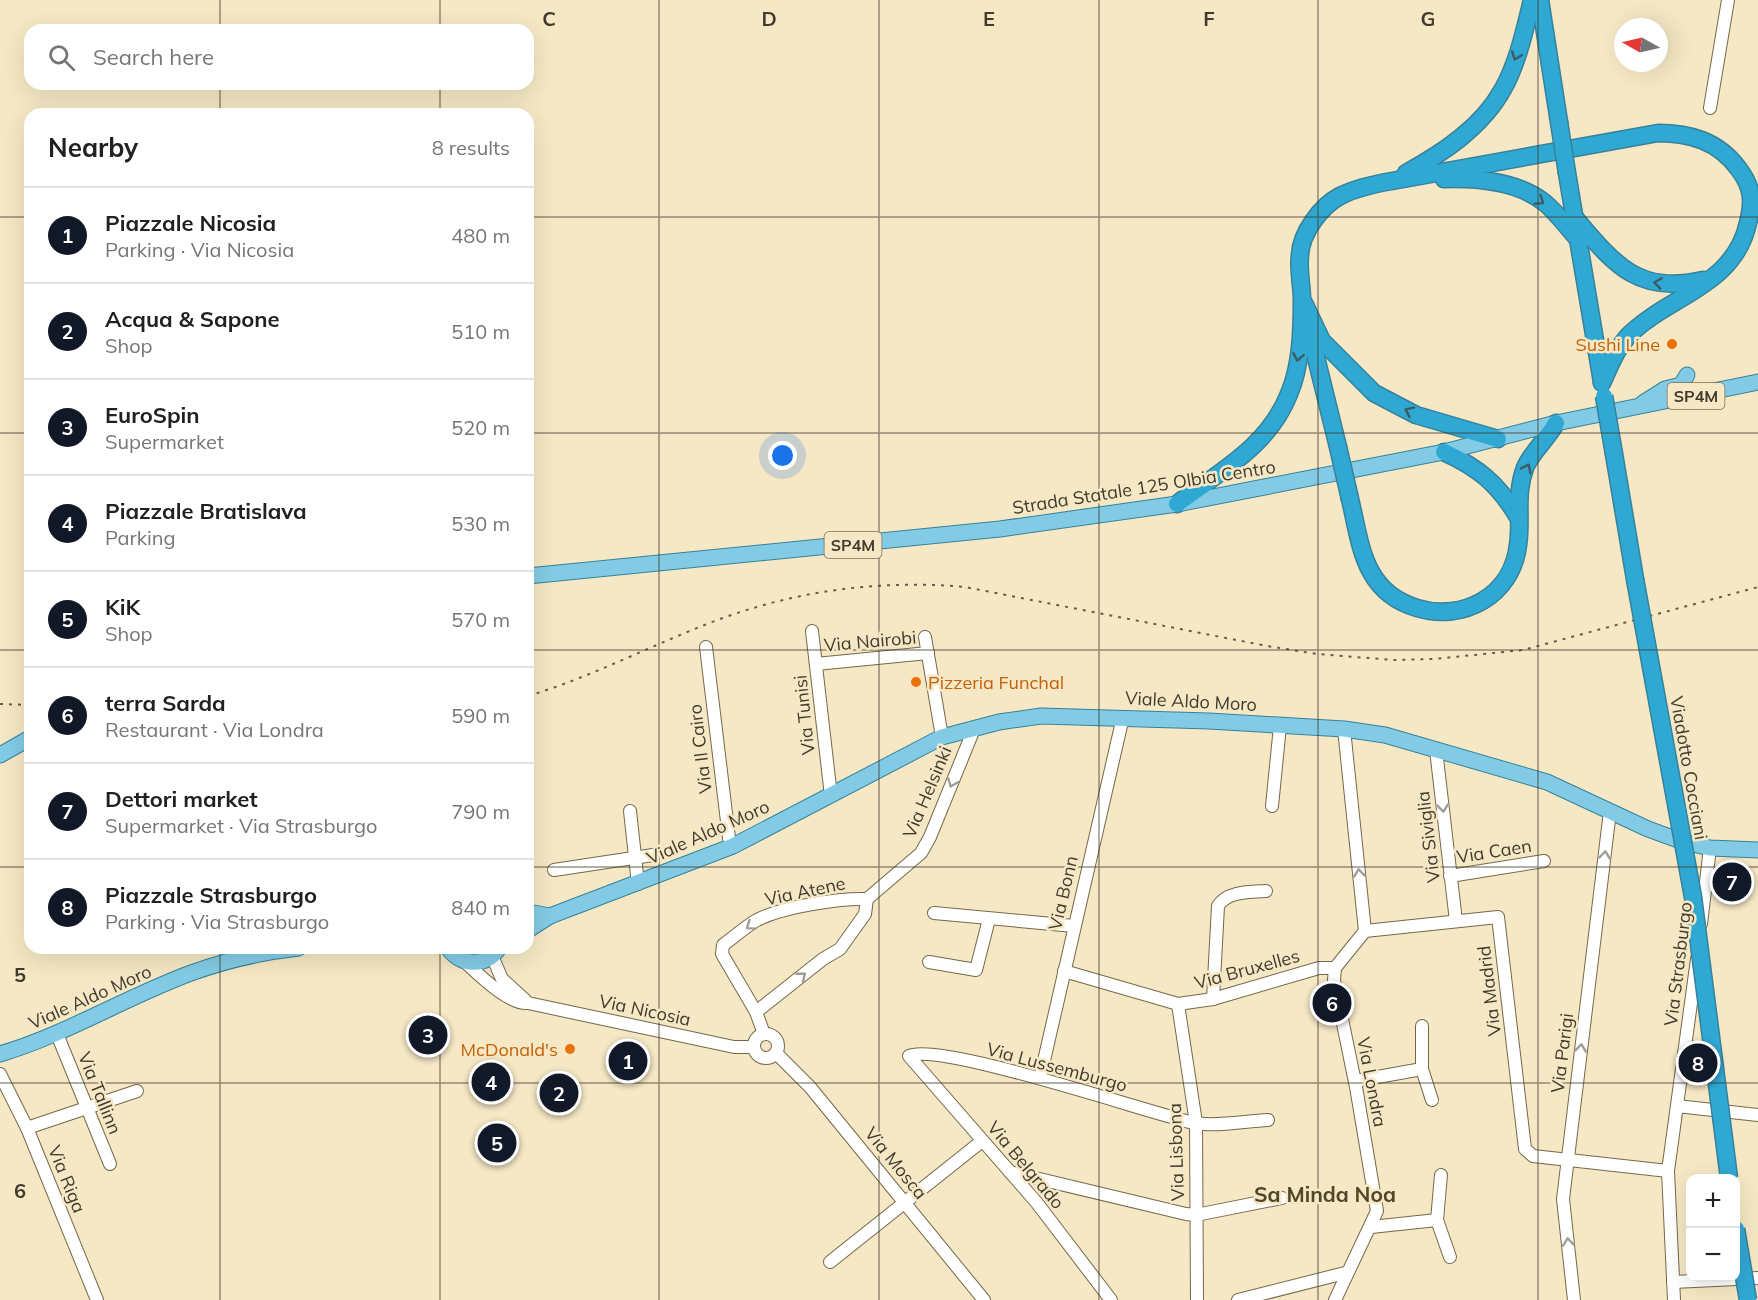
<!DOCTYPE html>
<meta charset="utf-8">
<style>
:root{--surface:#fff;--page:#f6f6f6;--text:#202124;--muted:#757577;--line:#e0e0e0;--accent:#111827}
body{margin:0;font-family:Mulish,sans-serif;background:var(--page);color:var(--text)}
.controls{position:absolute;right:18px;bottom:18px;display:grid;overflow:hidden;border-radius:12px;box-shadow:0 6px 24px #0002}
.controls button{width:54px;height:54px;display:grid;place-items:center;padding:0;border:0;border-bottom:2px solid var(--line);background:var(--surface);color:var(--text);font:30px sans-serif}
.compass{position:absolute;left:1614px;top:18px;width:54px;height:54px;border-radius:50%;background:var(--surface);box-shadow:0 6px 24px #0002;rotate:278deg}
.you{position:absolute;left:783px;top:456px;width:21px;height:21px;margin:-15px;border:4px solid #fff;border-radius:50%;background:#1a73e8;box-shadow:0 0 0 9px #1a73e833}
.badge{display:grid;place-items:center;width:39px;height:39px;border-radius:50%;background:var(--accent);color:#fff;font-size:20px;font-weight:700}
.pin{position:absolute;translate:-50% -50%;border:3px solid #fff;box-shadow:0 2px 6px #0006}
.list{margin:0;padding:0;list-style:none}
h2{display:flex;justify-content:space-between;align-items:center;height:78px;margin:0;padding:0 24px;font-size:26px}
h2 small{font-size:20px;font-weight:400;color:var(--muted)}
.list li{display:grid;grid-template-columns:39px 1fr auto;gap:18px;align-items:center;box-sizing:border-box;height:96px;padding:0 24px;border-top:2px solid var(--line)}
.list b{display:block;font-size:22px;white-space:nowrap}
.list p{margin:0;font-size:20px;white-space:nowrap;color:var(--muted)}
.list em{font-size:20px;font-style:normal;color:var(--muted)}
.icon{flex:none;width:33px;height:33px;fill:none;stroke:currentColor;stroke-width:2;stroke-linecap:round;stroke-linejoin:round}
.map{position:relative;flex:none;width:1758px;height:1300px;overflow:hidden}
.search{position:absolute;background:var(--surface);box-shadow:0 6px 24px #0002;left:24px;top:24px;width:510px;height:66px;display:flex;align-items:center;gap:15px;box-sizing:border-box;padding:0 21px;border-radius:18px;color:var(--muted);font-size:22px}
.panel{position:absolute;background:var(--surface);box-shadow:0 6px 24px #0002;left:24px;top:108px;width:510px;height:846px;border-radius:18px}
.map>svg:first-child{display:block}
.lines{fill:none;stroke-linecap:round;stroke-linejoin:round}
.minor-casing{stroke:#746849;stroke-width:14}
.major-casing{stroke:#36829a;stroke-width:17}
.highway-casing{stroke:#36829a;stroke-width:19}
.minor{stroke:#fff;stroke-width:12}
.major{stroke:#83cbe5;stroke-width:15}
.highway{stroke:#30a8d4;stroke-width:16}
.rail{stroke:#645d4c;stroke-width:2;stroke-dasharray:3 6;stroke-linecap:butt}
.highway-bridge-casing{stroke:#36829a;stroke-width:19;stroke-linecap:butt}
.highway-bridge{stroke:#30a8d4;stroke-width:16}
.oneway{stroke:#3c5c60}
.oneway2{stroke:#a09d96}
.grid{fill:none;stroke:#413b2e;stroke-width:1.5;stroke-opacity:0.55}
.food-dot{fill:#e8710a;stroke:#f6e8c5;stroke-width:2}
.labels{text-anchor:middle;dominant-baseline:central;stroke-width:5;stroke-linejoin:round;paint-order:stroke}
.shield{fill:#f6e8c5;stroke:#776f5b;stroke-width:1.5}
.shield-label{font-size:16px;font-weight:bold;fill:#413b2e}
.food-label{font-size:18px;fill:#c56008;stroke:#f6e8c5;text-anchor:end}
.street-label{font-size:18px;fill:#413b2e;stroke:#f6e8c5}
.quarter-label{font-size:21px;font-weight:bold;fill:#514628;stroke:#f6e8c5}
.grid-label{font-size:20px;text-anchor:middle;font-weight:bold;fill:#413b2e;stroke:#f6e8c5;stroke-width:5;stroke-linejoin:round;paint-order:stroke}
</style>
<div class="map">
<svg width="1758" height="1300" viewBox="0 0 1758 1300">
<rect width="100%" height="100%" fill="#f6e8c5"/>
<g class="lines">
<g class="minor-casing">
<g id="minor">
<path d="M 1710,108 L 1728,0"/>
<path d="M 812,631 L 831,796"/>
<path d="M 925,637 L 942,737"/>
<path d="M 706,647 L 729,838 L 733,846"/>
<path d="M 816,664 L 928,653"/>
<path d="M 1436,750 L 1456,921"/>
<path d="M 1272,806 L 1280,726"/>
<path d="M 630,811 L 638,884"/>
<path d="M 554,870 L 653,855"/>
<path d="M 1450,876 L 1544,861"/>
<path d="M 934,913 L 1074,926"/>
<path d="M 1701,924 L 1710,848"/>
<path d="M 1365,931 L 1498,917 L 1525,1149 L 1533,1156 L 1668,1171"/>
<path d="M 492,956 L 502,979 L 525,1000"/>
<path d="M 464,961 C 478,974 509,1005 528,1003 L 734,1047 L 754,1047"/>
<path d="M 929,962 L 976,970 L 989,919"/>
<path d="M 1064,971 L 1178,1004 L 1213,999 L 1319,968 L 1335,968"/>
<path d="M 1213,999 L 1218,906 C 1227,891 1250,892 1266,891"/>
<path d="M 1178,1004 L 1196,1123 L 1197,1300"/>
<path d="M 756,1012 L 823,959 L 840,949 L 865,914 L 867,899 L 921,853 L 930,837 L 974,729"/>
<path d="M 1422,1026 L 1422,1069 L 1432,1100"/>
<path d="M 57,1034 L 110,1164"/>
<path d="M 764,1034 L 756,1012 L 722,954 L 723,945 C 734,937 745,927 757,920 C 782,907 839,898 867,899"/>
<circle cx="766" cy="1046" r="12"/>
<path d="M 776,1053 L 810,1087 L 984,1300"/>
<path d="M 0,1074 L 27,1128 L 97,1300"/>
<path d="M 1040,1078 L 1123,717"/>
<path d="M 1355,1081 L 1422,1069"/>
<path d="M 1677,1106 L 1758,1115"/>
<path d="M 27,1128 L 137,1091"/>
<path d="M 1010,1172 L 1186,1214 L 1196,1215 L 1282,1198"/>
<path d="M 1441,1175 L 1437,1220 L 1450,1257"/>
<path d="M 1371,1227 L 1437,1220"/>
<path d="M 830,1262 L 982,1141"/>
<path d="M 1673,1282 L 1758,1278"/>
<path d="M 1111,1300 L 1037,1203 L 909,1056 C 938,1041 1149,1113 1194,1123 C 1216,1127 1245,1121 1268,1120"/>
<path d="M 1238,1300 L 1345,1273"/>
<path d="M 1335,1300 L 1377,1211 L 1356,1087 L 1334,980 L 1335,968 L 1365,931 L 1344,729"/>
<path d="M 1574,1300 L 1563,1199 L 1610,811"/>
<path d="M 1674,1300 L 1668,1171 L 1697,959"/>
</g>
</g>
<g class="major-casing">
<g id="major">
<path d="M 1643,403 L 1665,389 L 1681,385 L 1687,375"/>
<path d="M 528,576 L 1000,529 L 1177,504 L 1444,452 L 1556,423 L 1758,382"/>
<path d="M 0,755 L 30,738"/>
<path d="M 528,912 L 550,916"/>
<path d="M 528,930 L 550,916 L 733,846 L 942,737 L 999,722 L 1041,716 L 1209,721 L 1344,729 L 1385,735 L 1547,782 L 1648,829 L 1681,841 L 1710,848 L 1758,850"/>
<path d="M 448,948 C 462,967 486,967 499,948"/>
<path d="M 0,1054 C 67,1034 126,997 191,973 C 227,960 262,952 299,948"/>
</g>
</g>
<g class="highway-casing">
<g id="highway">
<path d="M 1540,0 L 1559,122"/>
<path d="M 1406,173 C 1443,153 1482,127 1503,89 C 1518,62 1525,29 1532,0"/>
<path d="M 1567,173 L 1602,382"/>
<path d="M 1444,179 C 1478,178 1518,181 1545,203 C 1557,213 1567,227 1577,238"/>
<path d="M 1575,218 C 1614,264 1638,295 1703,280"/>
<path d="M 1304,303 L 1322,341 L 1374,393 L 1416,415 L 1498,439"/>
<path d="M 1309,329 L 1338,447"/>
<path d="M 1444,452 C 1479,468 1498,484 1518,517"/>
<path d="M 1614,454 L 1635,579"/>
<path d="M 1350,499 C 1361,545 1363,592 1417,608 C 1463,622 1512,596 1518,545 C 1522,519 1515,494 1525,468 C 1530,454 1548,438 1556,423"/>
<path d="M 1177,504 C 1220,471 1268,447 1289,394 C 1301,366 1302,331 1302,300 C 1302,285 1298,270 1300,255 C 1301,233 1321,206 1340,196 C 1356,188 1374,184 1392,181 L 1658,133 C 1690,133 1718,141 1738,168 C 1752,186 1754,200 1748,223 C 1734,286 1670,295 1629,335 C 1616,349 1610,366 1602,383"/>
</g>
</g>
<use href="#minor" class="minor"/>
<use href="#major" class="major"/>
<use href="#highway" class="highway"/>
<g class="rail">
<path d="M 528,696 C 588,678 644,649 702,626 C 786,592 874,579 965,587 L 1267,646 L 1317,654 L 1394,660 L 1434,659 L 1523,650 L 1758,587"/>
<path d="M 0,704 L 30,705"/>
</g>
<g class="highway-bridge-casing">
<g id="highway-bridge">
<path d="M 1559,122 L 1567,173"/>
<path d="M 1604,396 L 1614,454"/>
<path d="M 1338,447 L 1350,499"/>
<path d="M 1635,579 L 1693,897 L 1729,1178"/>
<path d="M 1736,1229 L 1748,1300"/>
</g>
</g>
<use href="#highway-bridge" class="highway-bridge"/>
</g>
<defs><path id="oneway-chevron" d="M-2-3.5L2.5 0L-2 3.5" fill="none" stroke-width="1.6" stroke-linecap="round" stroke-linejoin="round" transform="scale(1.5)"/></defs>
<g class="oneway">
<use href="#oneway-chevron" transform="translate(1516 56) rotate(110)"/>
<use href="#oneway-chevron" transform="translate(1540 201) rotate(35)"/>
<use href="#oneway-chevron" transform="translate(1658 283) rotate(-172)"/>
<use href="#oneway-chevron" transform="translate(1298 357) rotate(100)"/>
<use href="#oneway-chevron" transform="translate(1409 411) rotate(-154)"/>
<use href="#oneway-chevron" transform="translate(1527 468) rotate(-64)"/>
</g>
<g class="oneway2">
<use href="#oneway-chevron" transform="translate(952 783) rotate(112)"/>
<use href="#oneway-chevron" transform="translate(1443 808) rotate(84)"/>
<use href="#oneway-chevron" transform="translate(1605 855) rotate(-83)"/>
<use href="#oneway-chevron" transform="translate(1359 873) rotate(-96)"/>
<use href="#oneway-chevron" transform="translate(750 926) rotate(145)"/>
<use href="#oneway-chevron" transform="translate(802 976) rotate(-39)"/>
<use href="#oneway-chevron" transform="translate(1581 1048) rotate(-83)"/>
<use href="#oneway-chevron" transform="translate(1568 1242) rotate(-96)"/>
</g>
<path class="grid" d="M 220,0 L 220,30M 440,0 L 440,30M 659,0 L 659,1300M 879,0 L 879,1300M 1099,0 L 1099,1300M 1318,0 L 1318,1300M 1538,0 L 1538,1300M 220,84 L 220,114M 440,84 L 440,114M 0,217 L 30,217M 528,217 L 1758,217M 0,433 L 30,433M 528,433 L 1758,433M 0,650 L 30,650M 528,650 L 1758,650M 0,867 L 30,867M 528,867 L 1758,867M 220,948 L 220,1300M 440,948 L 440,1300M 0,1083 L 1758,1083"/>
<g class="food-dot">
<circle cx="1672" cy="344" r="6"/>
<circle cx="916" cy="682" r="6"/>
<circle cx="570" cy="1049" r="6"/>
</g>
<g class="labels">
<g class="shield">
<rect x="1667.5" y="383" width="57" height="26" rx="4.5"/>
<rect x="824.5" y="532" width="57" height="26" rx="4.5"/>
</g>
<g class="shield-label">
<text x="1696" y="396">SP4M</text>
<text x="853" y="545">SP4M</text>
</g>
<g class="food-label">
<text x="1660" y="344">Sushi Line</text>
<text x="928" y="682" text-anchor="start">Pizzeria Funchal</text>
<text x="558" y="1049">McDonald's</text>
</g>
<g class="street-label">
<text transform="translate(1144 487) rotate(-9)">Strada Statale 125 Olbia Centro</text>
<text transform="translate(870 641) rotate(-5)">Via Nairobi</text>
<text transform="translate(1191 701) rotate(3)">Viale Aldo Moro</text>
<text transform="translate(804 715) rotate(-96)">Via Tunisi</text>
<text transform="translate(700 749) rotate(-97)">Via Il Cairo</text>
<text transform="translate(1689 768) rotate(80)">Viadotto Cocciani</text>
<text transform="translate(927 792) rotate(-67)">Via Helsinki</text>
<text transform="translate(708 832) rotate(-24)">Viale Aldo Moro</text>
<text transform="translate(1428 837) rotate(-97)">Via Siviglia</text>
<text transform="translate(1494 851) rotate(-9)">Via Caen</text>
<text transform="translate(805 891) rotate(-12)">Via Atene</text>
<text transform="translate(1063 893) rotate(-77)">Via Bonn</text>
<text transform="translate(1678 964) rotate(-83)">Via Strasburgo</text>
<text transform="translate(1247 969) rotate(-15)">Via Bruxelles</text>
<text transform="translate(1489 991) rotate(-97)">Via Madrid</text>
<text transform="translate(90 997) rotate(-24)">Viale Aldo Moro</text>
<text transform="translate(645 1010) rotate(12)">Via Nicosia</text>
<text transform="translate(1562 1053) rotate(-83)">Via Parigi</text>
<text transform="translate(1057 1067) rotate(15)">Via Lussemburgo</text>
<text transform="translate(1372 1082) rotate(79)">Via Londra</text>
<text transform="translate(100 1093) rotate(68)">Via Tallinn</text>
<text transform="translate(1176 1152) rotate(-92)">Via Lisbona</text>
<text transform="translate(896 1163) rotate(51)">Via Mosca</text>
<text transform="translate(1026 1165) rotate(50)">Via Belgrado</text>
<text transform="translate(67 1179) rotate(68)">Via Riga</text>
</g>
<g class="quarter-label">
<text x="1325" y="1194">Sa Minda Noa</text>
</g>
</g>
<g class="grid-label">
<text x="549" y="26">C</text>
<text x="769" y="26">D</text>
<text x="989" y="26">E</text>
<text x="1209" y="26">F</text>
<text x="1428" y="26">G</text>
<text x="20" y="982">5</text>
<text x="20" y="1198">6</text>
</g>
</svg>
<div class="controls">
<button>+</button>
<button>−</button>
</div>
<svg class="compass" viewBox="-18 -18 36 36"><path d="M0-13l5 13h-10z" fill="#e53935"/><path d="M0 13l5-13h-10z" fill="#757577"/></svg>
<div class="you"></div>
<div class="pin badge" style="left:628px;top:1061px">1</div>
<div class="pin badge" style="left:559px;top:1093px">2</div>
<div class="pin badge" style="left:428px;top:1035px">3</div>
<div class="pin badge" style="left:491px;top:1082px">4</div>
<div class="pin badge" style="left:497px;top:1143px">5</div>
<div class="pin badge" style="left:1332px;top:1003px">6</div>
<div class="pin badge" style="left:1732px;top:882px">7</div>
<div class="pin badge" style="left:1698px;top:1063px">8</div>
<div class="search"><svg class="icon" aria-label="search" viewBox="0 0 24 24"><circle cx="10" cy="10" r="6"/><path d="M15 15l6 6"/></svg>Search here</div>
<section class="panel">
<h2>Nearby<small>8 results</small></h2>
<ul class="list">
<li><span class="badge">1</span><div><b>Piazzale Nicosia</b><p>Parking · Via Nicosia</p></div><em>480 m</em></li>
<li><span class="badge">2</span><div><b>Acqua &amp; Sapone</b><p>Shop</p></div><em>510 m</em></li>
<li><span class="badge">3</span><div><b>EuroSpin</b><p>Supermarket</p></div><em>520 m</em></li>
<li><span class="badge">4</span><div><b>Piazzale Bratislava</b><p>Parking</p></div><em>530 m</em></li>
<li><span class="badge">5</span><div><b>KiK</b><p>Shop</p></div><em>570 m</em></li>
<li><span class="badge">6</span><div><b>terra Sarda</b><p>Restaurant · Via Londra</p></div><em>590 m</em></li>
<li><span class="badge">7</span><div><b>Dettori market</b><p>Supermarket · Via Strasburgo</p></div><em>790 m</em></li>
<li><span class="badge">8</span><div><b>Piazzale Strasburgo</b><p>Parking · Via Strasburgo</p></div><em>840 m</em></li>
</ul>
</section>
</div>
